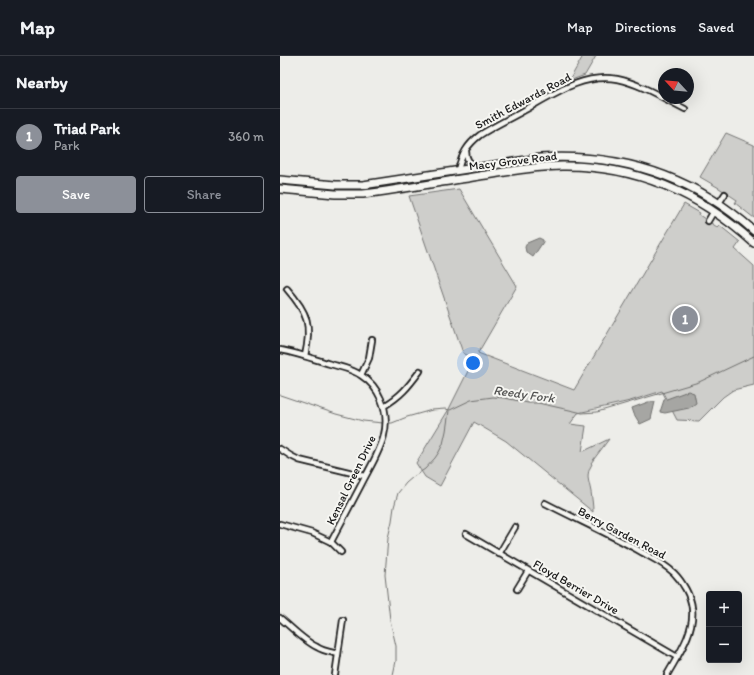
<!DOCTYPE html>
<meta charset="utf-8">
<style>
:root{--surface:#171b24;--page:#20242c;--text:#f1f3f6;--muted:#9ea1a6;--line:#363941;--accent:#8c9099}
body{margin:0;font-family:Itim,sans-serif;background:var(--page);color:var(--text)}
.controls{position:absolute;right:12px;bottom:12px;display:grid;overflow:hidden;border-radius:4px;box-shadow:0 4px 16px #0002}
.controls button{width:36px;height:36px;display:grid;place-items:center;padding:0;border:0;border-bottom:1px solid var(--line);background:var(--surface);color:var(--text);font:20px sans-serif}
.compass{position:absolute;left:378px;top:12px;width:36px;height:36px;border-radius:50%;background:var(--surface);box-shadow:0 4px 16px #0002;rotate:296deg}
.you{position:absolute;left:193px;top:307px;width:14px;height:14px;margin:-10px;border:3px solid #fff;border-radius:50%;background:#1a73e8;box-shadow:0 0 0 6px #1a73e833}
.badge{display:grid;place-items:center;width:26px;height:26px;border-radius:50%;background:var(--accent);color:#fff;font-size:13px;font-weight:700}
.pin{position:absolute;translate:-50% -50%;border:2px solid #fff;box-shadow:0 1px 4px #0006}
.list{margin:0;padding:0;list-style:none}
h2{display:flex;justify-content:space-between;align-items:center;height:52px;margin:0;padding:0 16px;font-size:17px}
h2 small{font-size:13px;font-weight:400;color:var(--muted)}
.list li{display:grid;grid-template-columns:26px 1fr auto;gap:12px;align-items:center;box-sizing:border-box;height:56px;padding:0 16px;border-top:1px solid var(--line)}
.list b{display:block;font-size:15px;white-space:nowrap}
.list p{margin:0;font-size:13px;white-space:nowrap;color:var(--muted)}
.list em{font-size:13px;font-style:normal;color:var(--muted)}
.actions{display:flex;gap:8px;padding:12px 16px}
.actions a{flex:1;padding:9px 0;border:1px solid var(--accent);border-radius:4px;text-align:center;font-size:14px;color:var(--accent)}
.actions .main{background:var(--accent);color:#fff}
.map{position:relative;flex:none;width:474px;height:619px;overflow:hidden}
header{display:flex;align-items:center;gap:24px;box-sizing:border-box;height:56px;padding:0 20px;background:var(--surface);border-bottom:1px solid var(--line)}
header strong{font-size:19px}
nav{display:flex;gap:22px;margin-inline-start:auto;font-size:14px}
main{display:flex}
aside{flex:1;background:var(--surface)}
.map>svg:first-child{display:block}
.green{fill:#cececb;stroke:#757574}
.water{fill:#a6a6a3;stroke:#6f6f6d}
.lines{fill:none;stroke-linecap:round;stroke-linejoin:round}
.stream{stroke:#6f6f6d;stroke-width:1}
.street-casing{stroke:#1c1c1c;stroke-width:8}
.primary-casing{stroke:#1c1c1c;stroke-width:10}
.street{stroke:#f6f6f2;stroke-width:4.5}
.primary{stroke:#f6f6f2;stroke-width:7}
.labels{text-anchor:middle;dominant-baseline:central;stroke-width:4;stroke-linejoin:round;paint-order:stroke}
.street-label{font-size:12px;fill:#1c1c1c;stroke:#f6f6f2}
.water-label{font-size:13px;font-style:italic;fill:#535352;stroke:#f6f6f2}
</style>
<header>
<strong>Map</strong>
<nav><a>Map</a><a>Directions</a><a>Saved</a></nav>
</header>
<main>
<aside>
<h2>Nearby<small></small></h2>
<ul class="list">
<li><span class="badge">1</span><div><b>Triad Park</b><p>Park</p></div><em>360 m</em></li>
</ul>
<div class="actions"><a class="main">Save</a><a>Share</a></div>
</aside>
<div class="map">
<svg width="474" height="619" viewBox="0 0 474 619">
<rect width="100%" height="100%" fill="#edede9"/>
<filter id="ink" filterUnits="userSpaceOnUse"><feTurbulence type="fractalNoise" baseFrequency=".025" numOctaves="2"/><feDisplacementMap in="SourceGraphic" scale="8" xChannelSelector="R" yChannelSelector="G"/><feConvolveMatrix kernelMatrix="1 2 1 2 8 2 1 2 1" color-interpolation-filters="sRGB"/></filter>
<g filter="url(#ink)">
<g class="green">
<path d="M 303,0 L 316,0 L 305,19 L 289,25 Z"/>
<path d="M 446,77 L 474,89 L 474,162 L 455,147 L 457,144 L 439,132 L 420,121 Z"/>
<path d="M 179,133 L 237,230 L 198,297 L 294,334 L 404,148 L 420,157 L 419,159 L 437,171 L 439,169 L 460,186 L 455,193 L 474,210 L 474,329 L 453,334 L 443,341 L 419,365 L 397,364 L 382,335 L 350,345 L 298,357 L 290,368 L 306,370 L 302,396 L 329,383 L 311,407 L 312,408 C 305,420 309,424 311,436 C 312,443 313,449 313,456 L 226,385 L 194,366 L 160,430 L 145,421 L 136,407 L 169,353 L 194,303 L 183,297 L 129,140 Z"/>
</g>
<g class="water">
<path d="M 259,182 L 263,184 L 263,186 L 253,201 L 246,196 L 245,191 L 247,187 Z"/>
<path d="M 408,335 L 414,337 L 416,347 L 409,352 L 385,357 L 380,356 L 384,344 Z"/>
<path d="M 368,346 L 375,346 L 371,363 L 360,368 L 354,358 L 352,352 Z"/>
</g>
<g class="lines">
<g class="stream">
<path d="M 0,339 L 56,358 L 83,365 L 103,367"/>
<path d="M 108,367 L 112,367 L 127,361 L 152,354 L 165,353 L 170,354 L 191,344 L 213,341 L 225,342 L 248,347 L 258,347 L 294,355 L 302,357 L 317,356 L 419,326 L 474,300"/>
<path d="M 113,619 L 116,605 L 116,590 L 110,564 L 105,519 L 108,482 L 112,465 L 114,451 L 118,437 L 126,427 L 133,421 L 145,413 L 155,402 L 159,396 L 163,388 L 166,375 L 169,355"/>
</g>
<g class="street-casing">
<g id="street">
<path d="M 186,95 C 186,103 189,107 196,111"/>
<path d="M 178,114 C 182,98 187,89 200,79 C 214,70 229,63 243,55 C 272,39 303,17 337,23 C 361,28 383,42 405,53"/>
<path d="M 439,147 L 445,138"/>
<path d="M 428,165 L 434,155"/>
<path d="M 7,233 C 28,257 32,269 25,300"/>
<path d="M 0,294 C 17,297 34,303 50,308 C 60,311 73,313 82,320 C 90,325 97,334 101,343 C 115,375 95,401 81,429 C 71,448 61,467 51,486"/>
<path d="M 81,319 L 89,302 L 92,284"/>
<path d="M 104,350 C 121,340 128,331 140,315"/>
<path d="M 0,393 L 11,400 L 19,404 L 85,420"/>
<path d="M 265,447 C 296,463 327,477 358,494 C 370,501 384,507 394,517 C 402,525 411,540 412,552 C 415,576 398,599 387,619"/>
<path d="M 0,468 L 32,477 L 51,486 L 61,496"/>
<path d="M 186,478 L 397,601"/>
<path d="M 219,498 L 235,471"/>
<path d="M 237,533 L 248,515"/>
<path d="M 0,562 C 11,571 24,585 37,591 C 43,595 50,596 58,598"/>
<path d="M 55,619 L 63,564"/>
</g>
</g>
<g class="primary-casing">
<g id="primary">
<path d="M 0,124 L 55,129 L 83,129 L 260,102 C 341,97 413,120 474,175"/>
<path d="M 0,133 L 55,138 L 83,138 C 125,133 166,125 206,119 C 231,115 256,110 282,110 C 356,109 419,137 474,187"/>
</g>
</g>
<use href="#street" class="street"/>
<use href="#primary" class="primary"/>
</g>
</g>
<g class="labels">
<g class="street-label">
<text transform="translate(243 45) rotate(-28)">Smith Edwards Road</text>
<text transform="translate(233 105) rotate(-7)">Macy Grove Road</text>
<text transform="translate(71 424) rotate(-64)">Kensal Green Drive</text>
<text transform="translate(342 477) rotate(28)">Berry Garden Road</text>
<text transform="translate(296 531) rotate(30)">Floyd Berrier Drive</text>
</g>
<g class="water-label">
<text transform="translate(244 338) rotate(8)">Reedy Fork</text>
</g>
</g>
</svg>
<div class="controls">
<button>+</button>
<button>−</button>
</div>
<svg class="compass" viewBox="-18 -18 36 36"><path d="M0-13l5 13h-10z" fill="#e53935"/><path d="M0 13l5-13h-10z" fill="#9ea1a6"/></svg>
<div class="you"></div>
<div class="pin badge" style="left:405px;top:263px">1</div>
</div>
</main>
